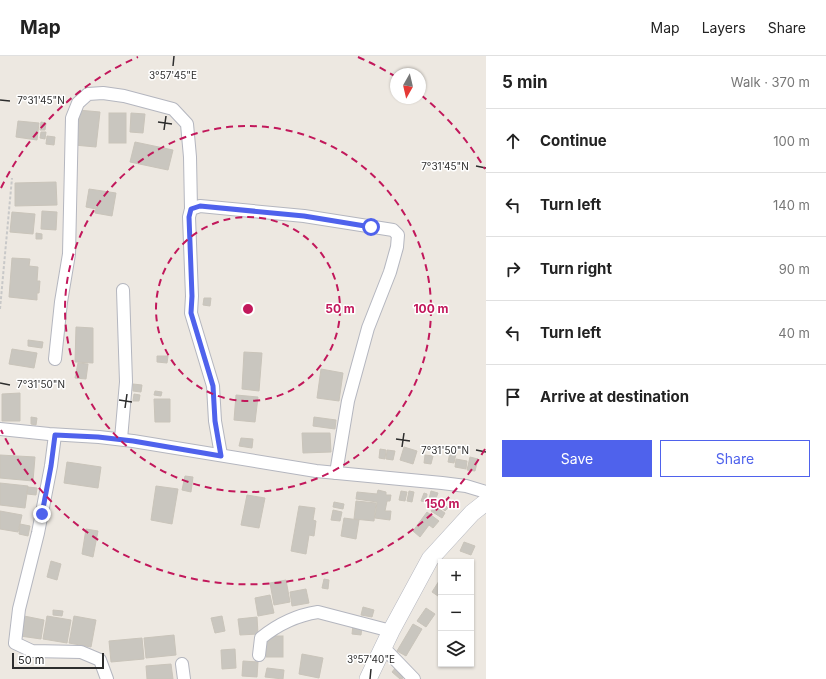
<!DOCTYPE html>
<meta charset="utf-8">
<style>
:root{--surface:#fff;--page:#f6f6f6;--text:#222;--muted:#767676;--line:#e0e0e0;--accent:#4f62ec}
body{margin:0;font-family:Inter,sans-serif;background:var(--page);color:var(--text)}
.controls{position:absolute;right:12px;bottom:12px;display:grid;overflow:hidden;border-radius:0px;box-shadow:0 1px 3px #0004}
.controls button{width:36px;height:36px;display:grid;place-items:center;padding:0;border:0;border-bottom:1px solid var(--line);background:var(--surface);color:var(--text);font:20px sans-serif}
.compass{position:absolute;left:390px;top:12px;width:36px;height:36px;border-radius:50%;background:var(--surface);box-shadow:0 1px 3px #0004;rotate:188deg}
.scale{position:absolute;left:12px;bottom:10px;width:92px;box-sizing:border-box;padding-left:4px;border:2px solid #2d2d2d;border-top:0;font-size:11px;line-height:14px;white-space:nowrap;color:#2d2d2d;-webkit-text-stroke:3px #fff;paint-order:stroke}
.stop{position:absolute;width:12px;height:12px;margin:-9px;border:3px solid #4f62ec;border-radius:50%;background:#fff}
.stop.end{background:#4f62ec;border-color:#fff;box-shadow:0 1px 4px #0008}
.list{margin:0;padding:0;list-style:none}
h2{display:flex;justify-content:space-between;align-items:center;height:52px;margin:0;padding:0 16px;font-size:17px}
h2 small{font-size:13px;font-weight:400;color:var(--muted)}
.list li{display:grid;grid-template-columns:26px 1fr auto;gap:12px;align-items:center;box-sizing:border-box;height:64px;padding:0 16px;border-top:1px solid var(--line)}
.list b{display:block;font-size:15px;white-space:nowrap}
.list em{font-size:13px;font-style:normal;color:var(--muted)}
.actions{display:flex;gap:8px;padding:12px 16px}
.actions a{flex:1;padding:9px 0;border:1px solid var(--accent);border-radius:0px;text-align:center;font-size:14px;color:var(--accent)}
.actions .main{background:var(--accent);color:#fff}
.icon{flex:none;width:22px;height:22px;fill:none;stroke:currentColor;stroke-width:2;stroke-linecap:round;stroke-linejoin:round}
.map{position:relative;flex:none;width:486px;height:623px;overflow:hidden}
header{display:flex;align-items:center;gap:24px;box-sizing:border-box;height:56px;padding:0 20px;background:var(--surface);border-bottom:1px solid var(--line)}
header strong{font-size:19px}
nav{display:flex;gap:22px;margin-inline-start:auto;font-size:14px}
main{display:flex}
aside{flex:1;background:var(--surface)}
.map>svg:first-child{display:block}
.building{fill:#c9c6bf;stroke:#c9c4ba}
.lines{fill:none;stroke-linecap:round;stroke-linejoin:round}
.minor-casing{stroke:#b4b6bf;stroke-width:14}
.secondary-casing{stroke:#b4b6bf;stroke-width:18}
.path{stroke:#c8c8c8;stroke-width:2;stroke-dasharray:3 2;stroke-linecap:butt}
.minor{stroke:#fff;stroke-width:12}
.secondary{stroke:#fff;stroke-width:17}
.route{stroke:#4f62ec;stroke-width:5}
.ticks{fill:none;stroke:#2d2d2d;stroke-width:1.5}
.ring{fill:none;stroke:#c2185b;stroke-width:2;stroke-dasharray:7 5}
.ticks-label{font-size:10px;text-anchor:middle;fill:#2d2d2d;stroke:#fff;stroke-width:3;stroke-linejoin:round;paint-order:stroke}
.centre{fill:#c2185b;stroke:#fff;stroke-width:2}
.ring-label{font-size:12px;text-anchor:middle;font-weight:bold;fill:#c2185b;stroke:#fff;stroke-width:3;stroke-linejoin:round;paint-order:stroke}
</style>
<header>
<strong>Map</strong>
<nav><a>Map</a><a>Layers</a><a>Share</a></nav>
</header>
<main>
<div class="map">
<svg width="486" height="623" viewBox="0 0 486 623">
<rect width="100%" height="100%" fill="#ede8e1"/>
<g class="building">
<path d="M 78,54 L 100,56 L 96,91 L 74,89 Z"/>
<rect x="109" y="57" width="17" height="30"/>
<path d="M 131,57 L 145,58 L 143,77 L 130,76 Z"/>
<path d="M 18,65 L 39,67 L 37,84 L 16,81 Z"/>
<path d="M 41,66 L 46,67 L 45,74 L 40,74 Z"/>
<path d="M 41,76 L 46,76 L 45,83 L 40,82 Z"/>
<path d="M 47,80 L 55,81 L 54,89 L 46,88 Z"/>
<path d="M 135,86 L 173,94 L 168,114 L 130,106 Z"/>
<path d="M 56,126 L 57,149 L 15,150 L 15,127 Z"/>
<path d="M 89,133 L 116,137 L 112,160 L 95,157 L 96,153 L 86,151 Z"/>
<path d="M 42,155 L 57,156 L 56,174 L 41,173 Z"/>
<path d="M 12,156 L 35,158 L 33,178 L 10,176 Z"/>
<path d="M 36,177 L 42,178 L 42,183 L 36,183 Z"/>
<path d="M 12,202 L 30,203 L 29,210 L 38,211 L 37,225 L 40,225 L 39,237 L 37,237 L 37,244 L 9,241 Z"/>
<path d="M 204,242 L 211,242 L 210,250 L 203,249 Z"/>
<path d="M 76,271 L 93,272 L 93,307 L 75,306 Z"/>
<path d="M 28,284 L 43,286 L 42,292 L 28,290 Z"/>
<path d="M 12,293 L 37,297 L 34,312 L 9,308 Z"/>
<path d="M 244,296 L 262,297 L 259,335 L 242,333 Z"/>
<path d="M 157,300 L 168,300 L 167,307 L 157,306 Z"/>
<path d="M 78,307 L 88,308 L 86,323 L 75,322 Z"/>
<path d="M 321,313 L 343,317 L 339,345 L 317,342 Z"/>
<path d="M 133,328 L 142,329 L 141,336 L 133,335 Z"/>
<path d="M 155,335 L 162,336 L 161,340 L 154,339 Z"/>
<path d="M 20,337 L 20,365 L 2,365 L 2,338 Z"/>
<path d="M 134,338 L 140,339 L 139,345 L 133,345 Z"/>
<path d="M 236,339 L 258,341 L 255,366 L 234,364 Z"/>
<path d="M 154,343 L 170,343 L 170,366 L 155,366 Z"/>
<path d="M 31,361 L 37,362 L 36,369 L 31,368 Z"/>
<path d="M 314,361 L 336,364 L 335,373 L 313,370 Z"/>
<path d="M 302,377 L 330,377 L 331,396 L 303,397 Z"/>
<path d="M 241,382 L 253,383 L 252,392 L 239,390 Z"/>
<path d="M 404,391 L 417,395 L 413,408 L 400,404 Z"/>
<path d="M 451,392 L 457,393 L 454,407 L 448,406 Z"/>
<path d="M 380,393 L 386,394 L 385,403 L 379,402 Z"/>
<path d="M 387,394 L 395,395 L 393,404 L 386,403 Z"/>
<path d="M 0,399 L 35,401 L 33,425 L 0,422 Z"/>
<path d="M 425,399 L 433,400 L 431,408 L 424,407 Z"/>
<path d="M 470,401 L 478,403 L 475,415 L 467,414 Z"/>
<path d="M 456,403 L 467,405 L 466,413 L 455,411 Z"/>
<path d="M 67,406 L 101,411 L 98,432 L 64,427 Z"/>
<path d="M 185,420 L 193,421 L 191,436 L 182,434 Z"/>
<path d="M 0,427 L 28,430 L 25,452 L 0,449 Z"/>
<path d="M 156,430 L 178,433 L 172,468 L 151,464 Z"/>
<path d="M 28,431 L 37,432 L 36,439 L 27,438 Z"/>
<path d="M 378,434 L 386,436 L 386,439 L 391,439 L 390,445 L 387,445 L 385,455 L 391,455 L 390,464 L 375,462 L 377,446 L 356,443 L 357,436 L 377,438 Z"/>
<path d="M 401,435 L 407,436 L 405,445 L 399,444 Z"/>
<path d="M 409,435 L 414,436 L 412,446 L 407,445 Z"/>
<path d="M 431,435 L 438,437 L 435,445 L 429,443 Z"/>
<path d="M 424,437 L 427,438 L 426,446 L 421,445 Z"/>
<path d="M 247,439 L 265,442 L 259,472 L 241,469 Z"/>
<path d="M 356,445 L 376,447 L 374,465 L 354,463 Z"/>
<path d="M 441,445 L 448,452 L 445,455 L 438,449 Z"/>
<path d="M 334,446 L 344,448 L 343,453 L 333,451 Z"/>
<path d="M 299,450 L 315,452 L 313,464 L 316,465 L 314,480 L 309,479 L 306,498 L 291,495 Z"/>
<path d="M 435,450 L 445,457 L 442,462 L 431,455 Z"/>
<path d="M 333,454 L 342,456 L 340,465 L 331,464 Z"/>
<path d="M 0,455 L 22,459 L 18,476 L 0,473 Z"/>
<path d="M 427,456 L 439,465 L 433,472 L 429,469 L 420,481 L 413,475 Z"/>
<path d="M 344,462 L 359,464 L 356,483 L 341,480 Z"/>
<path d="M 20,468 L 30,470 L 28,480 L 19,478 Z"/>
<path d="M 86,473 L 98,475 L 93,501 L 82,498 Z"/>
<path d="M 464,486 L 475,490 L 471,499 L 460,495 Z"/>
<path d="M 51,505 L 61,508 L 57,524 L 47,521 Z"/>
<path d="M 324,523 L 329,524 L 328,533 L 322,532 Z"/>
<path d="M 286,524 L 290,546 L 274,549 L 270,527 Z"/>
<path d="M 439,525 L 441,526 L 441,542 L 432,536 Z"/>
<path d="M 306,533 L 309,547 L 292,550 L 290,536 Z"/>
<path d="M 270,539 L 274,557 L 258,560 L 255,542 Z"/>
<path d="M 363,551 L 374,554 L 372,561 L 361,559 Z"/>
<path d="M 426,552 L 435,558 L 426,571 L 417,565 Z"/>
<path d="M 53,554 L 63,555 L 62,560 L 53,559 Z"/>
<path d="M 24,560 L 44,564 L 41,583 L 20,580 Z"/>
<path d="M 47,560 L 71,564 L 67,587 L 43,583 Z"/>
<path d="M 74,560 L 96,564 L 91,591 L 69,587 Z"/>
<path d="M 222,560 L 225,575 L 215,577 L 211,562 Z"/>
<path d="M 257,561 L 258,578 L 240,579 L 238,563 Z"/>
<path d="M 413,568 L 422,573 L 406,600 L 397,595 Z"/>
<path d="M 353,569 L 362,570 L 361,579 L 352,578 Z"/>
<path d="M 174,579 L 176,599 L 146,602 L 144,582 Z"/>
<rect x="266" y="580" width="17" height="21"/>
<path d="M 142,582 L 144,603 L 111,606 L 109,585 Z"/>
<path d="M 235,593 L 236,612 L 222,613 L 221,594 Z"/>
<path d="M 302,598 L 323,602 L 319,622 L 299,618 Z"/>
<path d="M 243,605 L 258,606 L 257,621 L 242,620 Z"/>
<path d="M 171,608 L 173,623 L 147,623 L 146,610 Z"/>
<path d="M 396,611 L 405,619 L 402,623 L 400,623 L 392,616 Z"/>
<path d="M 267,612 L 284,614 L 283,623 L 265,621 Z"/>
</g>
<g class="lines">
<g class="minor-casing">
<g id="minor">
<path d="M 55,303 L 61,246 L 69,198 L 72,62 L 78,47 L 88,38 L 103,37 L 124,40 L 173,53 L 187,68 L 190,101 L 191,153"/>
<path d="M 0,373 L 49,378 L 99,381 L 133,385 L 316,415 L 442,427 L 466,430 L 486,436"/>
<path d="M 55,379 L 51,410 L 38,477 L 19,553 L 15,587 L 32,595 L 81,596 L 100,604 L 107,623"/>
<path d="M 121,383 L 126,326 L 123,234"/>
<path d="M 221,399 L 215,365 L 213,330 L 191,257 L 192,240 L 189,161 L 191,153 L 200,150 L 304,160 L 393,174 L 398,179 L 397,191 L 390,216 L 368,272 L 348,345 L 336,417"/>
<path d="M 383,591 L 414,623"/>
<path d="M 259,599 L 261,582 C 277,569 298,559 318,556 L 391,575"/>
<path d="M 182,608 L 184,623"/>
</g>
</g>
<g class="secondary-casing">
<path id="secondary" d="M 368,623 L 391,575 L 430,503 L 472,457 L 486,446"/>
</g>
<path class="path" d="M 0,253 L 12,122"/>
<use href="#minor" class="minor"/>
<use href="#secondary" class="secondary"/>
</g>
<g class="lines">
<path class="route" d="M 42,458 L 51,410 L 55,379 L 98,381 L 133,385 L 221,400 L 215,365 L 213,330 L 191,257 L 192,240 L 189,161 L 191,153 L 200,150 L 304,160 L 371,171"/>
</g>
<path class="ticks" d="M 173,10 L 174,0M 0,44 L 10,45M 158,66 L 172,68M 164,74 L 166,60M 476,110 L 486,112M 0,327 L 10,329M 119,344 L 132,346M 125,352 L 127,338M 396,383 L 410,385M 402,391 L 404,377M 476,394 L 486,396M 370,623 L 371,613"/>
<g class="ring">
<circle cx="248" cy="253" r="92"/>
<circle cx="248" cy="253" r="183"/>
<path d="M485 393A275 275 0 0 1 1 374M1 132A275 275 0 0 1 138 1M358 1A275 275 0 0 1 396 21M421 39A275 275 0 0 1 485 113"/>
</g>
<g class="ticks-label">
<text x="173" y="23">3°57'45"E</text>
<text x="41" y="48">7°31'45"N</text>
<text x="445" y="114">7°31'45"N</text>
<text x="41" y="332">7°31'50"N</text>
<text x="445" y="398">7°31'50"N</text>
<text x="371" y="607">3°57'40"E</text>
</g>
<circle cx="248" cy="253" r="6" class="centre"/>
<g class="ring-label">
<text x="340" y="257">50 m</text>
<text x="431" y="257">100 m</text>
<text x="442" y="452">150 m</text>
</g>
</svg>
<div class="controls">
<button>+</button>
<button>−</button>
<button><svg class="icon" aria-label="layers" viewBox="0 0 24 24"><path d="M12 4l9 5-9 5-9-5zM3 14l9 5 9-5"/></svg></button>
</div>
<svg class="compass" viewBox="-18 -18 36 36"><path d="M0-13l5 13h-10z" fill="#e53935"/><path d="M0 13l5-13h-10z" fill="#767676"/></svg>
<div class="scale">50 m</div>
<div class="stop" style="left:371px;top:171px"></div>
<div class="stop end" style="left:42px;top:458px"></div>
</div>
<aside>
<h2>5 min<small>Walk · 370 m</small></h2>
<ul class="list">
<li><svg class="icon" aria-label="ahead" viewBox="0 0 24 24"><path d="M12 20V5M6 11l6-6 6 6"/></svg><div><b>Continue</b></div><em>100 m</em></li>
<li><svg class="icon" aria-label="left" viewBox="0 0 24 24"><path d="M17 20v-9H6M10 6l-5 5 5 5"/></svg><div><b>Turn left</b></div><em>140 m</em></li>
<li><svg class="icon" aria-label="right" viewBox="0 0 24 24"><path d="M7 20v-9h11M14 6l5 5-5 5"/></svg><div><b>Turn right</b></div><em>90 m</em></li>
<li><svg class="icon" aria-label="left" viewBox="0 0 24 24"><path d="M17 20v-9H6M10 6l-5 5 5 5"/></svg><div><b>Turn left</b></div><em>40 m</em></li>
<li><svg class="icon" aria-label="arrive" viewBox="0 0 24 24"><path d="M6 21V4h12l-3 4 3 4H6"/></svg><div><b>Arrive at destination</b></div></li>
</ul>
<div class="actions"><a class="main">Save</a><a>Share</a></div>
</aside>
</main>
